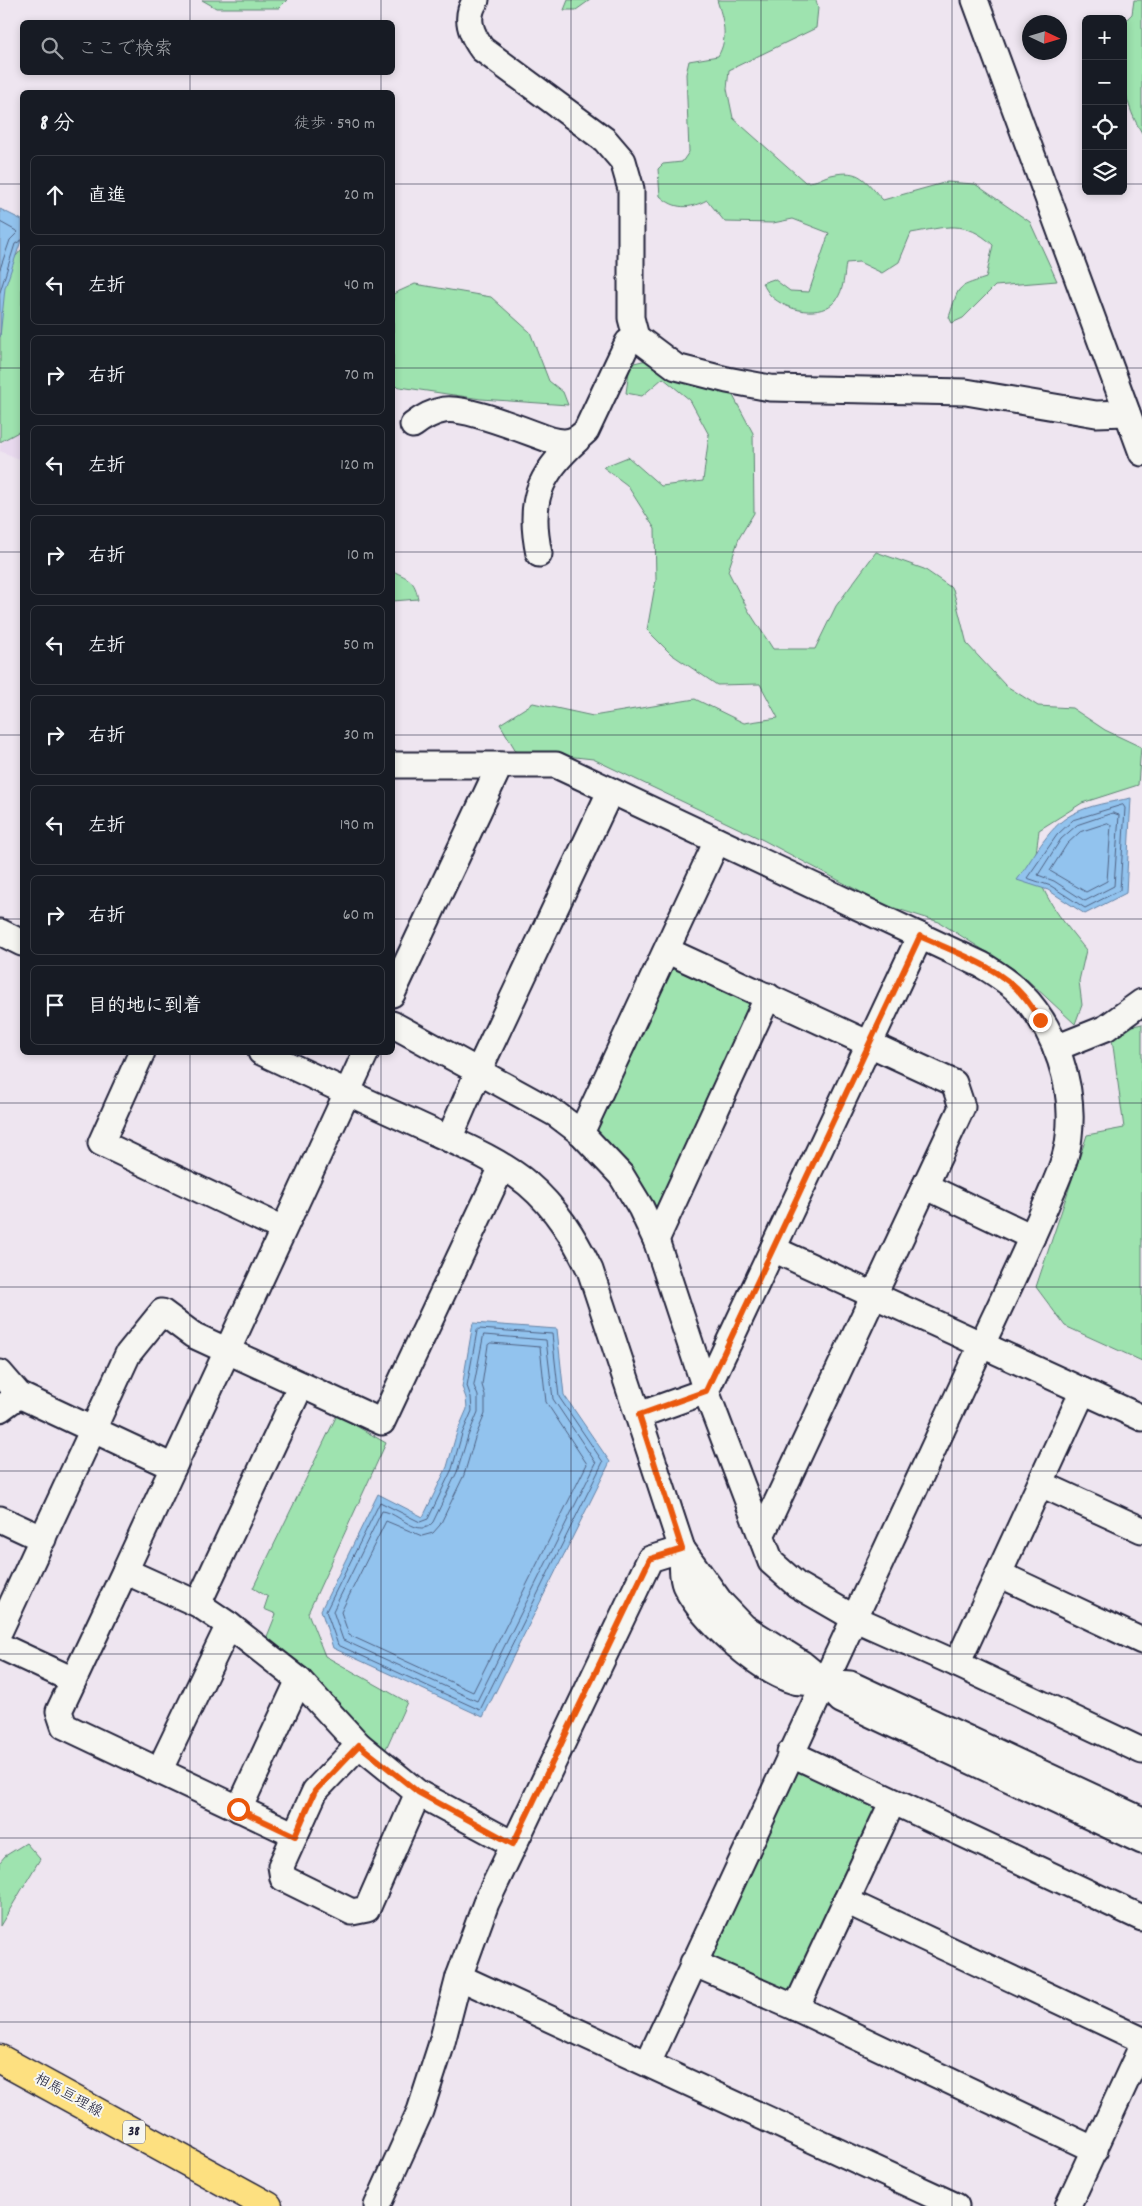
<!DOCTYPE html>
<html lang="ja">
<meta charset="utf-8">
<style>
:root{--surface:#171b24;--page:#20242c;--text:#f1f3f6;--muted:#9ea1a6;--line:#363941}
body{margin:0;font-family:Dekko,"Klee One",sans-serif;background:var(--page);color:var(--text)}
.controls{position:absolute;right:15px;top:15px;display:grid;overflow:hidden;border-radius:8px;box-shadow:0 2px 8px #0003}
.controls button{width:45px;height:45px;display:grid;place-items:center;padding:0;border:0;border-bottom:1px solid var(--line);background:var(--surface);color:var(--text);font:25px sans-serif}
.compass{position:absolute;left:1022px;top:15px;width:45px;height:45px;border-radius:50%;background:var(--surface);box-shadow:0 2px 8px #0003;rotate:94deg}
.stop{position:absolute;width:15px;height:15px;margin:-11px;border:4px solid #ea580c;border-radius:50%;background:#fff}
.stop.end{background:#ea580c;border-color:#fff;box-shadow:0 1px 5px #0008}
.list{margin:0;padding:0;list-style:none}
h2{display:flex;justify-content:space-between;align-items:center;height:65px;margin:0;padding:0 20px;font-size:21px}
h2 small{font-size:16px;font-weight:400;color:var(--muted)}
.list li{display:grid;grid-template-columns:32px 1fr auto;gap:15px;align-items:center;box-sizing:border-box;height:80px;margin:0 10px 10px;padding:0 10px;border:1px solid var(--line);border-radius:8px}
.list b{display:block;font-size:19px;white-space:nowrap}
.list em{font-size:16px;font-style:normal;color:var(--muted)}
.icon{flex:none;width:28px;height:28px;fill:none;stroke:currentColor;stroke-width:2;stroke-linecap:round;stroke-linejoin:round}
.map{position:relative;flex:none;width:1142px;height:2206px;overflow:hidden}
.search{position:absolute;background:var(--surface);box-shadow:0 2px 8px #0003;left:20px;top:20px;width:375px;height:55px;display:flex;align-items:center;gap:12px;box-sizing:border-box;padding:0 18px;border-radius:8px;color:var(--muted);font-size:19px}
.panel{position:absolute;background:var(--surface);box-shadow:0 2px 8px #0003;left:20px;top:90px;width:375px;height:965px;border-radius:8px}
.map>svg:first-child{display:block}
.built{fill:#e8d9ee}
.green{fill:#9ee3af;stroke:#608275}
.water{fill:#92c3ee;stroke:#6583a6}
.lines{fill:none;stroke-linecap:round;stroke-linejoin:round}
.shore{stroke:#4f6283;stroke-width:1}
.minor-casing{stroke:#22223b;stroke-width:29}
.major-casing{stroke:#22223b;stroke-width:31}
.minor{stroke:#f6f6f2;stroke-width:25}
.major{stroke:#fde080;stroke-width:28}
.route{stroke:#ea580c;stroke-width:6}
.grid{fill:none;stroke:#22223b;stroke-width:1;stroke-opacity:0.55}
.labels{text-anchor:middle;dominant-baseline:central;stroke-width:4;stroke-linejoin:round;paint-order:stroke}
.shield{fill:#f6f6f2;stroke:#626272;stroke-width:1}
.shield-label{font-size:14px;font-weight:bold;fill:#22223b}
.street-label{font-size:15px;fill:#22223b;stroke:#f6f6f2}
</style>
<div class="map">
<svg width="1142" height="2206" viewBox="0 0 1142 2206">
<rect width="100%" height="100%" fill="#eee5f0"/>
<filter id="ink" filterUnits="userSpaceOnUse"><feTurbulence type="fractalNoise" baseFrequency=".02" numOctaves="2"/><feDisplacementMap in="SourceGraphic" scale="10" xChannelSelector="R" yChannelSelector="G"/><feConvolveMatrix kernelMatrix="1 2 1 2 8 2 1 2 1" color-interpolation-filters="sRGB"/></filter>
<g filter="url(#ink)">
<path class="built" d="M 22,428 L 22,460 L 0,451 L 0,445 L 14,430 Z"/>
<g class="green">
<path d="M 202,0 L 287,0 L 279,8 L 216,8 Z"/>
<path d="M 568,0 L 590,0 L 576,10 L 564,10 Z"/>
<path d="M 717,0 L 816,0 L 818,8 L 816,28 L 729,70 L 727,89 L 733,118 L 805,182 C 819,182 819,178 831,175 C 861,168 865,181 883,200 L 947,182 L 975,184 L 1030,222 L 1057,281 L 995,286 L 963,318 L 952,323 L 949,317 C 960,285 954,288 986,278 L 993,245 C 965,219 946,227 911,233 L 899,262 L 882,273 L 859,262 L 846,263 C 844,275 844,290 836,300 C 821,319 787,311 771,296 C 768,293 765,287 762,283 L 774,279 L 790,291 L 809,292 L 829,233 L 793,219 L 773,223 L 725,222 L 707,200 C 690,209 675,210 660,196 L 658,169 L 663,164 L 682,162 L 689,152 L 686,74 L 689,61 L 718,56 C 729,38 723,19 717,0 Z"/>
<path d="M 1134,0 L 1142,0 L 1142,133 C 1119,96 1123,64 1123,23 L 1132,14 Z"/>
<path d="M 22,249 L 22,430 L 0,442 L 0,300 L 9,264 Z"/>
<path d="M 415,284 L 491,297 L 530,332 L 549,381 L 563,392 L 568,405 L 481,399 L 393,386 L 393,294 Z"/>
<path d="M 655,358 L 731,392 L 753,433 L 754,513 L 739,538 L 728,571 L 748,610 L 773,649 L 815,649 L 836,606 L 876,552 L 924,569 L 953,589 L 967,644 L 1005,685 L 1038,706 L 1072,708 L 1105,730 L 1141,747 L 1138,785 L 1082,803 L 1039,830 C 1038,841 1035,854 1036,865 C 1041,897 1067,926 1086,950 L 1079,981 L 1082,1005 L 1075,1024 L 1020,973 L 939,922 L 885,905 L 763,840 L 593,759 L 557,755 L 519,756 L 500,724 L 533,703 L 593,716 L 695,699 L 744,723 L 778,718 L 760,684 L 717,685 L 671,654 L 647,630 L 656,580 L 655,529 L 627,485 L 603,467 L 628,457 L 661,486 L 703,481 L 709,435 L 690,400 L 663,378 L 642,396 L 626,393 L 630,364 Z"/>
<path d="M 393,571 C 409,579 415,580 418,599 L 393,601 Z"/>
<path d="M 680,966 L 755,1005 L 662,1209 L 654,1210 L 594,1130 L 669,967 Z"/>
<path d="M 1142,1024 L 1142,1361 L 1065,1326 L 1036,1287 L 1087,1135 L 1124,1128 L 1111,1031 Z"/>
<path d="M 337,1415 L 386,1443 L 308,1613 L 325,1656 L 407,1702 L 384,1753 L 266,1639 L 276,1614 L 264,1609 L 268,1597 L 253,1588 Z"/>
<path d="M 793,1768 L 876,1803 L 878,1811 L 788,1997 L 712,1960 L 709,1953 Z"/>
<path d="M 26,1843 L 40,1859 L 0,1926 L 0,1862 L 5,1856 Z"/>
</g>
<g class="water">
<path d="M 0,209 L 22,220 L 22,238 L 5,288 L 0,337 Z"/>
<path d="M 1131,798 L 1126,893 L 1085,914 L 1048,890 L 1017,880 C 1032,860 1048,827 1071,815 C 1088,805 1112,802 1131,798 Z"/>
<path d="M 473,1323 L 557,1329 L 564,1395 L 610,1462 L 483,1717 L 333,1648 L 321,1610 L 378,1494 L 423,1517 L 447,1467 L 457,1432 L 467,1409 L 466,1398 L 462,1387 Z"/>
</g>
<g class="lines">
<g class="shore">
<path d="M 0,222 L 18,232 L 10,240 L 0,269"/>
<path d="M 0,292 L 15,244 L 22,240"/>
<path d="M 1123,805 L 1125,808 L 1120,890 L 1085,908 L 1051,886 L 1027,878 L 1057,835 L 1073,820 Z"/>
<path d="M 1113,813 L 1119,815 L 1114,886 L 1085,901 L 1054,881 L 1038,875 L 1061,839 L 1077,825 Z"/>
<path d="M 1108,823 L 1111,825 L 1107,881 L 1086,892 L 1050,871 L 1067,844 L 1080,832 Z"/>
<path d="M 479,1329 L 552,1334 L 559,1397 L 603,1462 L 480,1710 L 338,1645 L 326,1611 L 380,1502 L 420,1522 L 428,1519 L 452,1469 L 462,1434 L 472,1411 L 471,1397 L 467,1386 L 477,1331 Z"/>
<path d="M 484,1335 L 546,1340 L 553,1399 L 596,1463 L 477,1701 L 343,1640 L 333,1611 L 382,1511 C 398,1512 419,1540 433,1522 L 457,1472 L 468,1436 L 478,1412 L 478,1396 L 474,1386 Z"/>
<path d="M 491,1343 L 540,1347 L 546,1402 L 587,1464 L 473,1692 L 349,1635 L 341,1612 L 386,1521 L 422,1536 L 433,1533 L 440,1525 L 464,1475 L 475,1438 L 485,1414 L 485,1395 L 482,1385 L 488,1345 Z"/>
</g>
<g class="minor-casing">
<g id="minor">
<path d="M 476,0 C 464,17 471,34 482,49 L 605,140 L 623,161 L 631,189 L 631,318 L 636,337 L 676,367 L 727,380 L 770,388 L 966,392 L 1096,414 L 1127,413"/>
<path d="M 975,0 L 1142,453"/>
<path d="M 413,425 C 422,418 433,412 444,410 C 466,406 527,432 551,440 C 567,444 575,442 586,431 L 628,342 L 636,337"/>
<path d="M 539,554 C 528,502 538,475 577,440"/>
<path d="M 392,765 L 556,765 L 982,965 C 996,974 1010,982 1021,994 C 1056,1029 1075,1088 1069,1136 C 1067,1160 1055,1183 1046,1205 C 1021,1264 993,1320 966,1378 C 861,1607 752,1834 648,2063"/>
<path d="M 0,932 L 22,943"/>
<path d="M 668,951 L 954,1083 L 962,1107 L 761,1536"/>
<path d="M 392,994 L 500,765"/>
<path d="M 392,1024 L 556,1114 L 581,1133 L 621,1175 L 641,1208 L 656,1240 L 706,1391 L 771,1562 L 797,1585 L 856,1619 L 957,1664 L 1142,1751"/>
<path d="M 1056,1048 L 1106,1028 L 1142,1002"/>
<path d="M 142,1052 L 101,1143 L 283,1229"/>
<path d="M 261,1052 C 312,1076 363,1100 414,1123 C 450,1140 497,1158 528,1184 C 556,1208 574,1237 590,1270 L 682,1549 C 683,1560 681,1578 686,1587 C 703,1620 758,1670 794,1681 C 803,1683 815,1682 824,1682 L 841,1700 L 1142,1841"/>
<path d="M 366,1052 L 125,1571 L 198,1604 L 229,1625 L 299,1680 L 359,1745 L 418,1793 L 513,1844"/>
<path d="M 581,1133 L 717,841"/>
<path d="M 449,1139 L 478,1072 L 610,792"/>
<path d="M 925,1186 L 1032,1237"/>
<path d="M 656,1240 L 768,996"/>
<path d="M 773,1249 L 1142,1418"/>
<path d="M 0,1373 L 19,1395 L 173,1467"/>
<path d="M 0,1409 L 19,1395"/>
<path d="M 639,1415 L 706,1391 L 920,936"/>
<path d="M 1041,1484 L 1142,1530"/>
<path d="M 0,1519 L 43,1539"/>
<path d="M 682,1549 L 721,1603 L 744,1627 L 801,1663 L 824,1682 L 850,1684 L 1142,1820"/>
<path d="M 125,1571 L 59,1711 L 64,1726 L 295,1835"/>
<path d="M 999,1574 L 1142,1641"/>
<path d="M 198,1604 L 301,1385"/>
<path d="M 0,1630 L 128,1354 L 162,1312 L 193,1335 L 382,1422 L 502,1167"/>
<path d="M 0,1646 L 73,1680"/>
<path d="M 957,1664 L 1083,1391"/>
<path d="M 359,1745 L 315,1791 L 281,1866 L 283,1878 L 352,1912 L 367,1909 L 418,1793"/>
<path d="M 790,1753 L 1142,1918"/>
<path d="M 159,1771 L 229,1625"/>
<path d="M 239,1809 L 299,1680"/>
<path d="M 846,1901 L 1142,2040"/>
<path d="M 693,1963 L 796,2008 L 1095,2150"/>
<path d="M 459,1977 L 956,2206"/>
<path d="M 796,2008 L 892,1803"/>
<path d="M 377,2206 L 420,2111 L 441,2046 L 459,1977 L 486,1903 L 650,1559 L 682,1549"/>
<path d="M 1068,2206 L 1142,2046"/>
</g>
</g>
<g class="major-casing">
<path id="major" d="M 0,2059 L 268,2206"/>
</g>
<use href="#minor" class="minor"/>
<use href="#major" class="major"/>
</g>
</g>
<g class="lines" filter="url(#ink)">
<path class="route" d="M 238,1809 L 295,1836 L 315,1791 L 359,1745 L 418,1792 L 513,1844 L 650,1559 L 682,1549 L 639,1415 L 706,1391 L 920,936 C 954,952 999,966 1024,997 C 1030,1004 1035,1012 1040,1020"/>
</g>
<path class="grid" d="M 190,0 L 190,22M 381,0 L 381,22M 571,0 L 571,2206M 761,0 L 761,2206M 952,0 L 952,2206M 190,72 L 190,92M 381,72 L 381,92M 0,184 L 22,184M 392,184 L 1086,184M 1123,184 L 1142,184M 0,368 L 22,368M 392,368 L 1142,368M 0,552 L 22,552M 392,552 L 1142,552M 0,735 L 22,735M 392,735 L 1142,735M 0,919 L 22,919M 392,919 L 1142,919M 190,1052 L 190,2206M 381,1052 L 381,2206M 0,1103 L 1142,1103M 0,1287 L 1142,1287M 0,1471 L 1142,1471M 0,1654 L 1142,1654M 0,1838 L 1142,1838M 0,2022 L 1142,2022"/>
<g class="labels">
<rect class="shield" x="123" y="2120.5" width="22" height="23" rx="4"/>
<g class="shield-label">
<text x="134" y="2132">38</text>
</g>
<g class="street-label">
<text transform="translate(68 2096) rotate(29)">相馬亘理線</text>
</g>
</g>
</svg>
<div class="controls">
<button>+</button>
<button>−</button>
<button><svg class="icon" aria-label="locate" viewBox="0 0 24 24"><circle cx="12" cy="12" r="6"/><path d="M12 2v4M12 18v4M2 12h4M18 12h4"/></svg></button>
<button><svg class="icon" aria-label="layers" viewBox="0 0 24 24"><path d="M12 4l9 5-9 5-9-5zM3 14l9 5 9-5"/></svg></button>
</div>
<svg class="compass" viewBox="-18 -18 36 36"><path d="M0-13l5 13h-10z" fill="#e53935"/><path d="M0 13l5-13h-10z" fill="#9ea1a6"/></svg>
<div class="stop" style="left:238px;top:1809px"></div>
<div class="stop end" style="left:1040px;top:1020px"></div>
<div class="search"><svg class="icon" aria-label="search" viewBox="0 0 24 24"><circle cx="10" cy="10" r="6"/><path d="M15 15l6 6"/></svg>ここで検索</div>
<section class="panel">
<h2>8 分<small>徒歩 · 590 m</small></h2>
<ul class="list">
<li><svg class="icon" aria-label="ahead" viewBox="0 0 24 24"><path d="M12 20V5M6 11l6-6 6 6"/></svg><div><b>直進</b></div><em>20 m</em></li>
<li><svg class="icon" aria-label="left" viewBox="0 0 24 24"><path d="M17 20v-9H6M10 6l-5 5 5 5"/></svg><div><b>左折</b></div><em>40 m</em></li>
<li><svg class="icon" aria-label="right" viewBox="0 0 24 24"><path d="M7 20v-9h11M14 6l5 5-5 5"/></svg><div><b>右折</b></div><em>70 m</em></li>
<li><svg class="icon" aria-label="left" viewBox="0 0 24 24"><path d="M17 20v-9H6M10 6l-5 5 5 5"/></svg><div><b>左折</b></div><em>120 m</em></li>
<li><svg class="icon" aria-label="right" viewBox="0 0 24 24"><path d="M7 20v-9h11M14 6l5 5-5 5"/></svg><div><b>右折</b></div><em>10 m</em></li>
<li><svg class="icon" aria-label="left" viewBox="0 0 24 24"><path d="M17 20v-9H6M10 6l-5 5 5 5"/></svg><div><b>左折</b></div><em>50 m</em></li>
<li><svg class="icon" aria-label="right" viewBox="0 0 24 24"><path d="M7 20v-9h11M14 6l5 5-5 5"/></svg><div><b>右折</b></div><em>30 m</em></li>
<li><svg class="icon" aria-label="left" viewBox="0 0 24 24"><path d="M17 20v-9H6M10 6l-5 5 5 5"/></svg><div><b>左折</b></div><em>190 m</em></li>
<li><svg class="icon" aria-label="right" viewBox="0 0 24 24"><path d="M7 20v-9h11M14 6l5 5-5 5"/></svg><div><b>右折</b></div><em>60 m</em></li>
<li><svg class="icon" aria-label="arrive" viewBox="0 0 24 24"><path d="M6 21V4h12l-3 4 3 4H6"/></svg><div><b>目的地に到着</b></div></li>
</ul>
</section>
</div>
